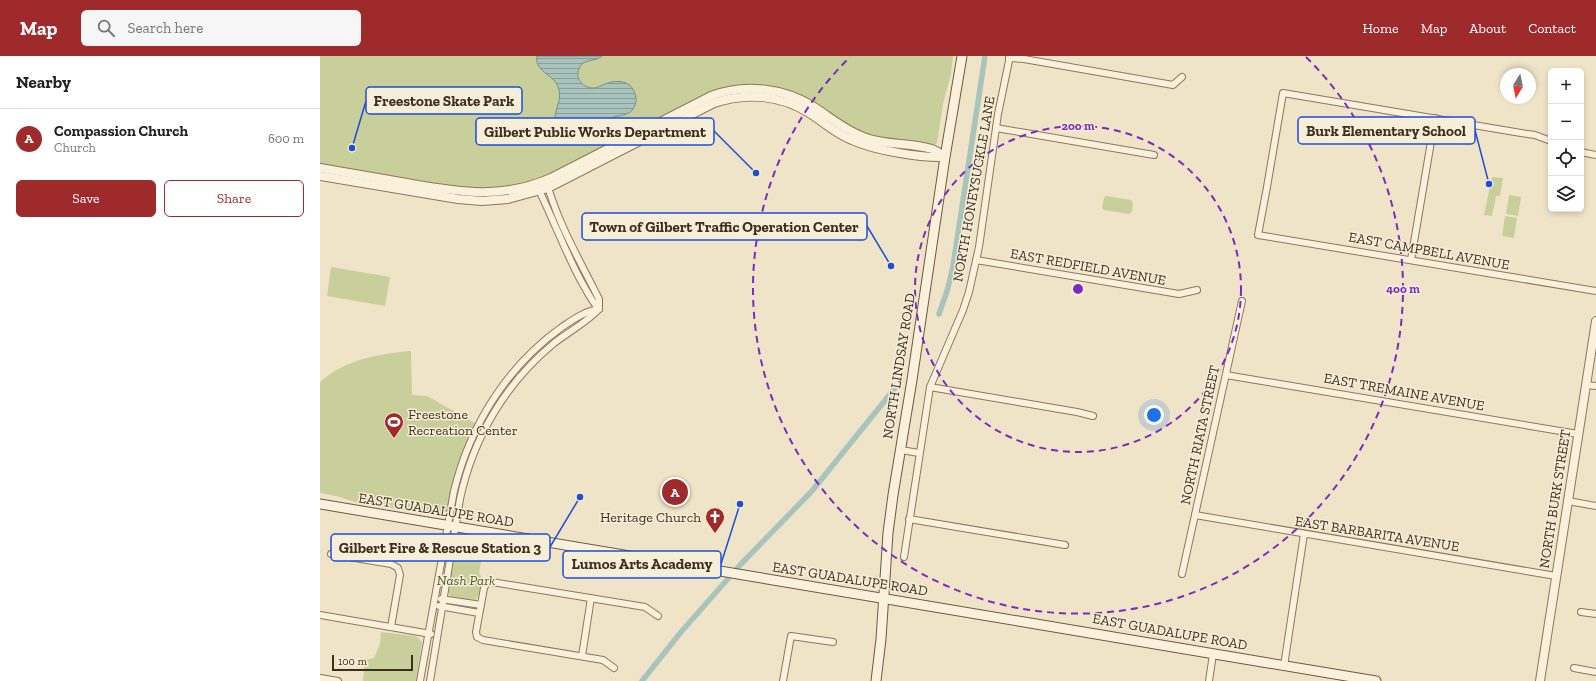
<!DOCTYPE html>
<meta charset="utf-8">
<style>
:root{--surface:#fff;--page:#f6f6f6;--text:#222;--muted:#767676;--line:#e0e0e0;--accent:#9e2a2b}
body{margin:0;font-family:"Zilla Slab",serif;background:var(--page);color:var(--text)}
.controls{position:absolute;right:12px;top:12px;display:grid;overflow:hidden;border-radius:6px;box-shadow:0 2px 6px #0003}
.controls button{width:36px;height:36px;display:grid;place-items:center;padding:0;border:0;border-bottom:1px solid var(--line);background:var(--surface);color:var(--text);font:20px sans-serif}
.compass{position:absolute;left:1180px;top:12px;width:36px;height:36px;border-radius:50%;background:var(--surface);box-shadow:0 2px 6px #0003;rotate:190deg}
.scale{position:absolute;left:12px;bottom:10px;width:81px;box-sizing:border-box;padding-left:4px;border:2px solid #3d2e20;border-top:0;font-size:11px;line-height:14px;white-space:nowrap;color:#3d2e20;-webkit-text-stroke:3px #f7eed8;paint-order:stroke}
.you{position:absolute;left:834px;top:359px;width:14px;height:14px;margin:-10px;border:3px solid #fff;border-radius:50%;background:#1a73e8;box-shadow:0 0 0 6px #1a73e833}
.badge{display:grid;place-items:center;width:26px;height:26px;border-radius:50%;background:var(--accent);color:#fff;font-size:13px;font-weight:700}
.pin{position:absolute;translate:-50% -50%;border:2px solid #fff;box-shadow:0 1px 4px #0006}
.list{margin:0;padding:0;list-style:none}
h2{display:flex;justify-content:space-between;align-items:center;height:52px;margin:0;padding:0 16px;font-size:17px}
h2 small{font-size:13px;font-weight:400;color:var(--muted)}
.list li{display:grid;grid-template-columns:26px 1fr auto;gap:12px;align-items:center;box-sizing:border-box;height:60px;padding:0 16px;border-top:1px solid var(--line)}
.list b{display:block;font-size:15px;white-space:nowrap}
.list p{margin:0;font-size:13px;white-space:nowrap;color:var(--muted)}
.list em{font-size:13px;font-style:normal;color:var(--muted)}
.actions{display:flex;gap:8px;padding:12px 16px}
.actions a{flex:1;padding:9px 0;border:1px solid var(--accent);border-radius:6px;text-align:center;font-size:14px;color:var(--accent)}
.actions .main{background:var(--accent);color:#fff}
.icon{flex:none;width:22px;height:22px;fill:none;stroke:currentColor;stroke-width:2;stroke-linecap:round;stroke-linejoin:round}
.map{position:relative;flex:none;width:1276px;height:625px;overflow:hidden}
header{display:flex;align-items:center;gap:24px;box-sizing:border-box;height:56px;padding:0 20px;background:var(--accent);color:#fff}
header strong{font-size:19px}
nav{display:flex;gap:22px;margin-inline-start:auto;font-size:14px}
.search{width:280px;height:36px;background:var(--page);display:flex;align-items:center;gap:10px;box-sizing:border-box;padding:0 14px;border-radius:6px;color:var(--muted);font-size:15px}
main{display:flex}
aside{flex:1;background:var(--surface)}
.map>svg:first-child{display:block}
.park{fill:#c9cf9b}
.water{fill:url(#water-rules);stroke:#6f938a}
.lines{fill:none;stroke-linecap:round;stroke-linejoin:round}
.canal{stroke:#a9c4bc;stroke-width:5.5}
.minor-casing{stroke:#8d765c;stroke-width:8}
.tertiary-casing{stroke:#8d765c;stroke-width:10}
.secondary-casing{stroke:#6f573f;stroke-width:11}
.minor{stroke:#faf1dc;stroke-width:6}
.tertiary{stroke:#faf1dc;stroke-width:8}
.secondary{stroke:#faf1dc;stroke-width:9}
.ring{fill:none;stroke:#7b2cbf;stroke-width:2;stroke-dasharray:7 5}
.labels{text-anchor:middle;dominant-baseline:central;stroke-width:3;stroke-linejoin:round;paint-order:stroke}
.street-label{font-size:14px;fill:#3d2e20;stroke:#f7eed8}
.poi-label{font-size:14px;fill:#3d2e20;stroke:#f7eed8;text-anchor:start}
.park-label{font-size:14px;font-style:italic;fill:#4d5a26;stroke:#f7eed8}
.centre{fill:#7b2cbf;stroke:#f7eed8;stroke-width:2}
.ring-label{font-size:12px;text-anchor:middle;font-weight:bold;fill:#7b2cbf;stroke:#f7eed8;stroke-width:3;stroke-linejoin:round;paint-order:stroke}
.leader{fill:none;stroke:#1d4ed8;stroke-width:1.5}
.callout-dot{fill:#1d4ed8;stroke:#f7eed8;stroke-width:1.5}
.callout{fill:#f7eed8;stroke:#1d4ed8;stroke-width:1.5}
.callout-label{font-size:15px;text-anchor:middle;font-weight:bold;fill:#3d2e20}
</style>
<header>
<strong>Map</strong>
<div class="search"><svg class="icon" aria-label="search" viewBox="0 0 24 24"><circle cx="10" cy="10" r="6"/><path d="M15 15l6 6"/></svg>Search here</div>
<nav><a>Home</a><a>Map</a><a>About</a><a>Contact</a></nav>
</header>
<main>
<aside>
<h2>Nearby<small></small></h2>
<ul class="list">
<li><span class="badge">A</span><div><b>Compassion Church</b><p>Church</p></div><em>600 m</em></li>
</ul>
<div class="actions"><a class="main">Save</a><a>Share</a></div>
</aside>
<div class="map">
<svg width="1276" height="625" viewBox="0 0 1276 625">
<defs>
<pattern id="water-rules" width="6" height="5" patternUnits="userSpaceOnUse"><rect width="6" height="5" fill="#a9c4bc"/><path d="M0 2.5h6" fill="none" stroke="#8ba098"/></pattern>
</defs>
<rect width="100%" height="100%" fill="#f0e4c8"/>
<g class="park">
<path d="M 0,0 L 633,0 L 631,18 L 623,48 L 617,87 L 613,90 L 559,83 L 543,78 L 432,30 L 235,117 L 205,129 L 189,132 L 152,134 L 0,109 Z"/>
<path d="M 1172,121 L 1183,122 L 1180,140 L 1176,140 L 1172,160 L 1164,159 Z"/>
<path d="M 1189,139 L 1201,141 L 1198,160 L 1186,158 Z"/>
<path d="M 786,140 L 811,144 L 813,147 L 812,156 L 809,158 L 784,154 L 782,152 L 784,142 Z"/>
<path d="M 1185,160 L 1197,162 L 1194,182 L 1182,180 Z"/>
<path d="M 11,211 L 70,221 L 65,250 L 7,240 Z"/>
<path d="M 91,295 L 92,339 L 107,340 L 155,367 L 142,399 L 127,457 L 125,459 L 120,460 L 35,446 L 16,440 L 0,437 L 0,326 C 26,303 58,298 91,295 Z"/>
<path d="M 142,481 L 165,485 L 159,517 L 164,525 C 158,531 161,541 153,546 L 132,542 L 128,537 L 136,488 L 139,482 Z"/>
<path d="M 61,576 L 96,580 L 102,586 L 96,625 L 43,625 L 45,604 L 54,602 L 60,588 Z"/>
</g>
<path class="water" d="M 217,0 L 282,0 C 277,5 264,4 261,9 C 253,20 261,32 274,32 C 278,32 281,29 285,28 C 297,23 312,25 315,38 C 317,43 316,49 313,53 C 309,60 298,59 291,62 C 287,65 285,70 282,74 C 273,84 259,91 247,84 C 239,80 236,71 235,63 C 235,52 243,42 238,31 C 234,18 214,16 217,0 Z"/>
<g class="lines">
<g class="canal">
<path d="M 619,258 L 628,232 L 633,210 L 665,0"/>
<path d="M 322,625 L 361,576 L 421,508 L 492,435 L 575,332"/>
</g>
<g class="minor-casing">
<g id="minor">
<path d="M 689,2 L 704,3 L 853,29 L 862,21"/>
<path d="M 676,72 L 834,99"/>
<path d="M 1231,85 L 1215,79 L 1201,77 L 963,37 L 947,131 L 938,179 L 1276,235"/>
<path d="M 1261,96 L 1276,99"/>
<path d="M 218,132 C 233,163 245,195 261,225 C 267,235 271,245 279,253"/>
<path d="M 656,204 L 859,238 L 877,234"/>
<path d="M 1091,204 L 1115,62"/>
<path d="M 906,319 L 1258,378"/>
<path d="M 1266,329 L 1276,330"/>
<path d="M 610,331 L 757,356 L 773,360"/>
<path d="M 581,394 L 599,397"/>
<path d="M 1248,445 L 1276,450"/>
<path d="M 875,459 L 1236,520"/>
<path d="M 589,463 L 745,489"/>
<path d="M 11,498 L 71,508 L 78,512 L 80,519 L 71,571"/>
<path d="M 584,501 L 610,331 L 643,254 L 649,236 L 659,191 L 678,58 L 690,0"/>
<path d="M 862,518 L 922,245"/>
<path d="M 121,543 L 161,549"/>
<path d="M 119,550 L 159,557"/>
<path d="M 1261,556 L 1276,558"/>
<path d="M 0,559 L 111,578"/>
<path d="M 262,600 L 271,542"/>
<path d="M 964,610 L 984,478"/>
<path d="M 294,612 L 283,604 L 163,584 L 157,581 L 156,576 L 164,532 L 167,526 L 172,526 L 325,551 L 338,560"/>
<path d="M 1254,612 L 1276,616"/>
<path d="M 0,622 L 18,625"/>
<path d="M 100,625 L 134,435 C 150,370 186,311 242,271 C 254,263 265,255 279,253"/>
<path d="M 110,625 L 140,443 C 153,382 185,328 233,288 C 248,276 266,267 279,253 L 279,243 C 260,205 237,166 226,124"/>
<path d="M 463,625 L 471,580 L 513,586"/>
<path d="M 889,625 L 893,598"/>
</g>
</g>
<g class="tertiary-casing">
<g id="tertiary">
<path d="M 0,112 C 29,117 58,122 87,127 C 139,136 181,144 231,122 L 391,40 C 425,27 464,32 494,51 C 511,62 526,75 546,82 C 567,89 590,87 612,93 C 616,94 621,98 625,101"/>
<path d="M 0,120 L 138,143 L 162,145 L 188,143 L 228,132 L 394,47 C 427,36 461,39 491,58 C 505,67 516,78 532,84 C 554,94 600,102 625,101"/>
<path d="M 1220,625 L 1276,265"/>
</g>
</g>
<g class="secondary-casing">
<g id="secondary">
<path d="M 0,448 L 1056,625"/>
<path d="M 556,625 L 561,583 L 568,477 L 573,439 L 592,324 L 625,101 L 642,0"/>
</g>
</g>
<use href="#minor" class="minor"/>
<use href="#tertiary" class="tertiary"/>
<use href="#secondary" class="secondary"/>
</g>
<g class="ring">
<circle cx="758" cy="233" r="163"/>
<path d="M986 1A325 325 0 1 1 530 1"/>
</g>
<defs>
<g id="stadium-pin" transform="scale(1)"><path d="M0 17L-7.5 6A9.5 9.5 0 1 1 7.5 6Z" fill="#9e2a2b" stroke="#f7eed8"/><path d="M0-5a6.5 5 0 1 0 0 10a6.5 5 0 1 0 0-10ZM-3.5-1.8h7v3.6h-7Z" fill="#fff"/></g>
<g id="church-pin" transform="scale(1)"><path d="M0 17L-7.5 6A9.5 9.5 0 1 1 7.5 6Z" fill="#9e2a2b" stroke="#f7eed8"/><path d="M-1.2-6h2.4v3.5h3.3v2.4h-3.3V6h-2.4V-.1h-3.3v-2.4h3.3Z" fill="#fff"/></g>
</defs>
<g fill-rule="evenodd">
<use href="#stadium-pin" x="74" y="366"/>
<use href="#church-pin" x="395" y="461"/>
</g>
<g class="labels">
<g class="street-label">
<text transform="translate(654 133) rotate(-80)">NORTH HONEYSUCKLE LANE</text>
<text transform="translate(1109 195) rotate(10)">EAST CAMPBELL AVENUE</text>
<text transform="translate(768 211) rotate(10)">EAST REDFIELD AVENUE</text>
<text transform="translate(579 310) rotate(-81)">NORTH LINDSAY ROAD</text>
<text transform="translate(1084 336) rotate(10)">EAST TREMAINE AVENUE</text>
<text transform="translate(880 379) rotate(-78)">NORTH RIATA STREET</text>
<text transform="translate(1235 443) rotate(-81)">NORTH BURK STREET</text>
<text transform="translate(116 454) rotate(9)">EAST GUADALUPE ROAD</text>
<text transform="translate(1057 478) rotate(9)">EAST BARBARITA AVENUE</text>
<text transform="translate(530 523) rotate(9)">EAST GUADALUPE ROAD</text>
<text transform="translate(850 576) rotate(10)">EAST GUADALUPE ROAD</text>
</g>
<g class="poi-label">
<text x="88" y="358">Freestone<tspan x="88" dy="16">Recreation Center</tspan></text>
<text x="381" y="461" text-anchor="end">Heritage Church</text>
</g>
<g class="park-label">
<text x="146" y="524">Nash Park</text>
</g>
</g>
<circle cx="758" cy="233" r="6" class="centre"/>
<g class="ring-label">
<text x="758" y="74">200 m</text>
<text x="1083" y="237">400 m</text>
</g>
<path class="leader" d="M32 92L46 45M1169 128L1155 74M436 117L394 75M571 210L547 170M260 441L230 491M420 448L401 508"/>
<g class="callout-dot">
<circle cx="32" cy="92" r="4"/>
<circle cx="1169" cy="128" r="4"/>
<circle cx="436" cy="117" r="4"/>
<circle cx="571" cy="210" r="4"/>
<circle cx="260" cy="441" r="4"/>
<circle cx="420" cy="448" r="4"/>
</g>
<g class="callout">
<rect x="46" y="31" width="156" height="27" rx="4"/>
<rect x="978" y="61" width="177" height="27" rx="4"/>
<rect x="156" y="62" width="238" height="27" rx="4"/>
<rect x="262" y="157" width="285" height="27" rx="4"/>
<rect x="11" y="478" width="219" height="27" rx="4"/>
<rect x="243" y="495" width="158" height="27" rx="4"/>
</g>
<g class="callout-label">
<text x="124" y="50">Freestone Skate Park</text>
<text x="1066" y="80">Burk Elementary School</text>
<text x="275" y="81">Gilbert Public Works Department</text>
<text x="404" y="176">Town of Gilbert Traffic Operation Center</text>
<text x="120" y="497">Gilbert Fire &amp; Rescue Station 3</text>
<text x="322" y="513">Lumos Arts Academy</text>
</g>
</svg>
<div class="controls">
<button>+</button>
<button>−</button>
<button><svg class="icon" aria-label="locate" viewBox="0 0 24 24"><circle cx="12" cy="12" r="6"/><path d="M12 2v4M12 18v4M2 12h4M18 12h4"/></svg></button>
<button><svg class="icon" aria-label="layers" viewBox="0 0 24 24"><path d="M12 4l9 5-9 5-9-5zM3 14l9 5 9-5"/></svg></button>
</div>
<svg class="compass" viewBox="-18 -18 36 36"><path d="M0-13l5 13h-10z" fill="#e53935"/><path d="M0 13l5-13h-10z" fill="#767676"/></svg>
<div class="scale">100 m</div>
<div class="you"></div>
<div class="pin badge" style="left:355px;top:436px">A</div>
</div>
</main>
